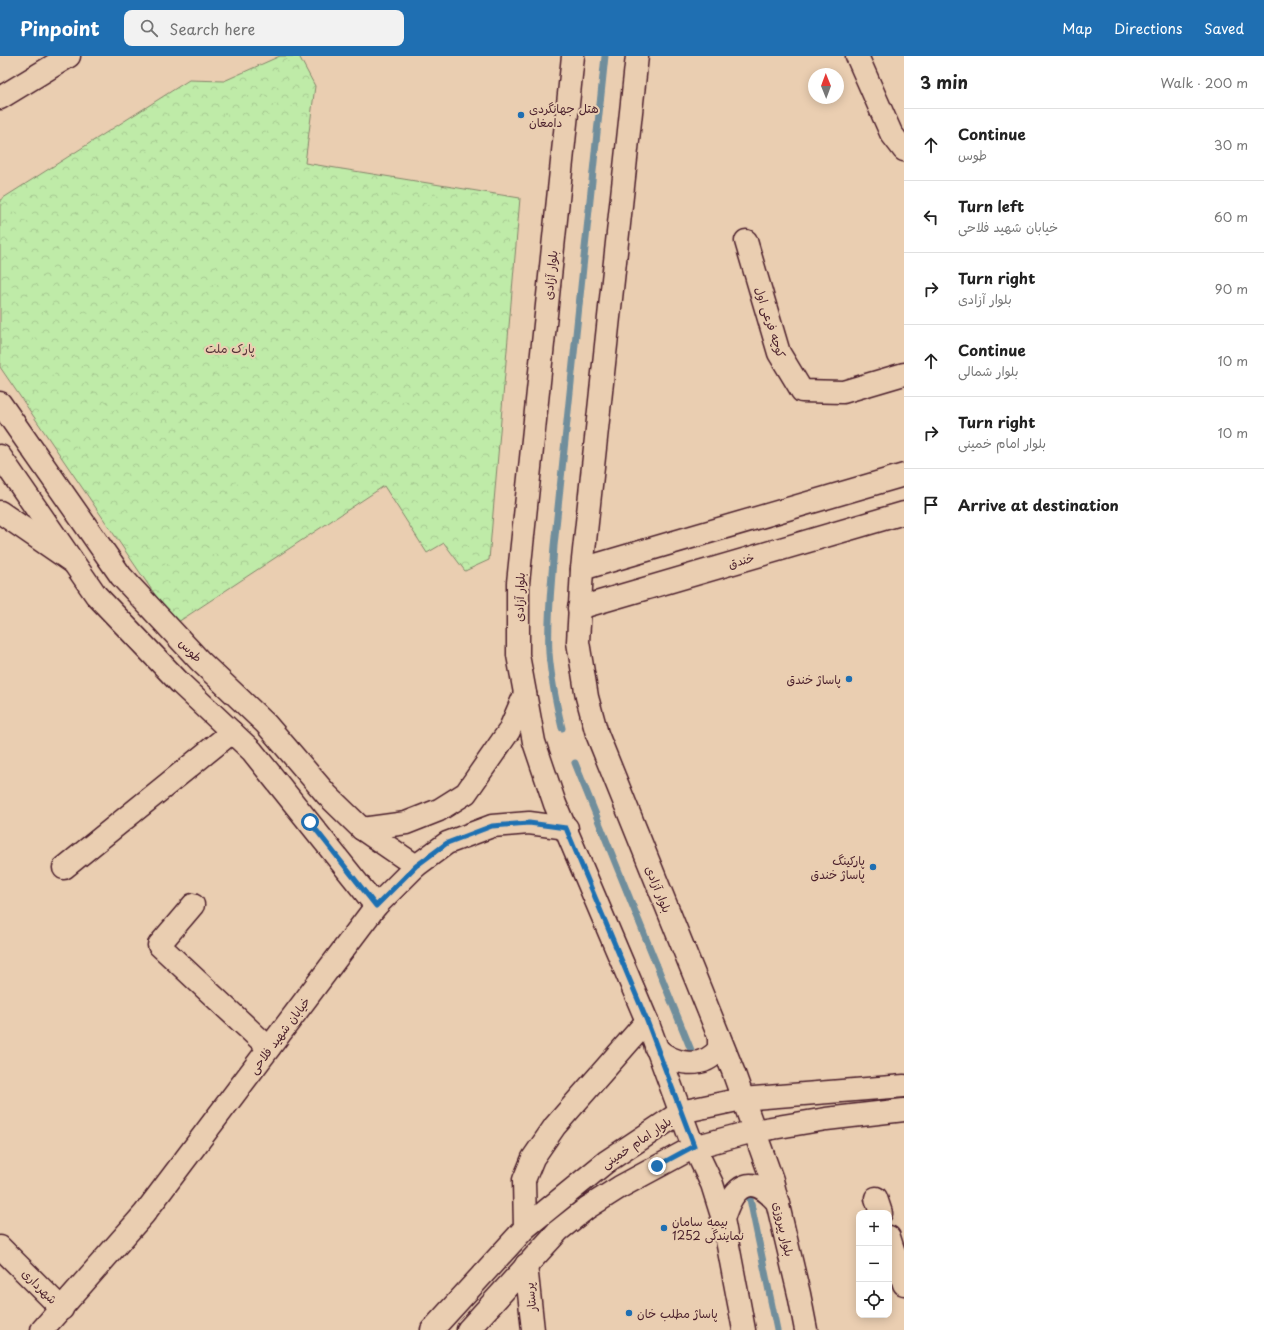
<!DOCTYPE html>
<meta charset="utf-8">
<style>
:root{--surface:#fff;--page:#f2f2f2;--text:#222;--muted:#767676;--line:#e0e0e0;--accent:#1f6fb2}
body{margin:0;font-family:"Playpen Sans","Playpen Sans Arabic",sans-serif;background:var(--page);color:var(--text)}
.controls{position:absolute;right:12px;bottom:12px;display:grid;overflow:hidden;border-radius:8px;box-shadow:0 2px 10px #0003}
.controls button{width:36px;height:36px;display:grid;place-items:center;padding:0;border:0;border-bottom:1px solid var(--line);background:var(--surface);color:var(--text);font:20px sans-serif}
.compass{position:absolute;left:808px;top:12px;width:36px;height:36px;border-radius:50%;background:var(--surface);box-shadow:0 2px 10px #0003;rotate:359deg}
.stop{position:absolute;width:12px;height:12px;margin:-9px;border:3px solid #1f6fb2;border-radius:50%;background:#fff}
.stop.end{background:#1f6fb2;border-color:#fff;box-shadow:0 1px 4px #0008}
.list{margin:0;padding:0;list-style:none}
h2{display:flex;justify-content:space-between;align-items:center;height:52px;margin:0;padding:0 16px;font-size:17px}
h2 small{font-size:13px;font-weight:400;color:var(--muted)}
.list li{display:grid;grid-template-columns:26px 1fr auto;gap:12px;align-items:center;box-sizing:border-box;height:72px;padding:0 16px;border-top:1px solid var(--line)}
.list b{display:block;font-size:15px;white-space:nowrap}
.list p{margin:0;font-size:13px;white-space:nowrap;color:var(--muted)}
.list em{font-size:13px;font-style:normal;color:var(--muted)}
.icon{flex:none;width:22px;height:22px;fill:none;stroke:currentColor;stroke-width:2;stroke-linecap:round;stroke-linejoin:round}
.map{position:relative;flex:none;width:904px;height:1274px;overflow:hidden}
header{display:flex;align-items:center;gap:24px;box-sizing:border-box;height:56px;padding:0 20px;background:var(--accent);color:#fff}
header strong{font-size:19px}
nav{display:flex;gap:22px;margin-inline-start:auto;font-size:14px}
.search{width:280px;height:36px;background:var(--page);display:flex;align-items:center;gap:10px;box-sizing:border-box;padding:0 14px;border-radius:8px;color:var(--muted);font-size:15px}
main{display:flex}
aside{flex:1;background:var(--surface)}
.map>svg:first-child{display:block}
.forest{fill:url(#forest-crowns);stroke:#84856a}
.lines{fill:none;stroke-linecap:round;stroke-linejoin:round}
.stream{stroke:#708e9c;stroke-width:7}
.street-casing{stroke:#4a1f2b;stroke-width:25}
.secondary-casing{stroke:#4a1f2b;stroke-width:25}
.street{stroke:#eaceb1;stroke-width:22}
.secondary{stroke:#eaceb1;stroke-width:22}
.route{stroke:#1f6fb2;stroke-width:5}
.poi-dot{fill:#1f6fb2;stroke:#eaceb1;stroke-width:1.5}
.labels{text-anchor:middle;dominant-baseline:central;stroke-width:4;stroke-linejoin:round;paint-order:stroke}
.poi-label{font-size:12px;fill:#4a1f2b;stroke:#eaceb1;text-anchor:start}
.street-label{font-size:12px;fill:#4a1f2b;stroke:#eaceb1}
.park-label{font-size:12px;fill:#563338;stroke:#eaceb1}
</style>
<header>
<strong>Pinpoint</strong>
<div class="search"><svg class="icon" aria-label="search" viewBox="0 0 24 24"><circle cx="10" cy="10" r="6"/><path d="M15 15l6 6"/></svg>Search here</div>
<nav><a>Map</a><a>Directions</a><a>Saved</a></nav>
</header>
<main>
<div class="map">
<svg width="904" height="1274" viewBox="0 0 904 1274">
<defs>
<pattern id="forest-crowns" width="20" height="18" patternUnits="userSpaceOnUse"><rect width="20" height="18" fill="#bfeba8"/><path d="M2 6a3 3 0 1 1 6 0M12 15a3 3 0 1 1 6 0" fill="none" stroke="#a6c991"/></pattern>
</defs>
<rect width="100%" height="100%" fill="#eaceb1"/>
<filter id="ink" filterUnits="userSpaceOnUse"><feTurbulence type="fractalNoise" baseFrequency=".025" numOctaves="2"/><feDisplacementMap in="SourceGraphic" scale="8" xChannelSelector="R" yChannelSelector="G"/><feConvolveMatrix kernelMatrix="1 2 1 2 8 2 1 2 1" color-interpolation-filters="sRGB"/></filter>
<g filter="url(#ink)">
<path class="forest" d="M 280,0 L 299,0 L 315,30 L 305,107 L 520,142 L 489,504 L 465,515 L 444,487 L 427,497 L 384,430 L 175,568 L 0,311 L 0,144 L 189,24 L 224,25 Z"/>
<g class="lines">
<g class="stream">
<path d="M 562,672 C 556,647 551,622 549,597 C 547,561 552,525 554,490 L 605,0"/>
<path d="M 575,707 L 691,994"/>
<path d="M 750,1143 L 777,1274"/>
</g>
<g class="street-casing">
<g id="street">
<path d="M 857,0 L 891,77 L 904,94"/>
<path d="M 0,42 L 69,0"/>
<path d="M 746,185 L 779,297 L 802,335 L 843,336 L 904,318"/>
<path d="M 0,456 L 71,505"/>
<path d="M 582,513 L 904,419"/>
<path d="M 579,552 L 904,457"/>
<path d="M 64,812 L 232,676"/>
<path d="M 193,849 L 159,889 L 269,992"/>
<path d="M 876,1142 L 881,1157"/>
<path d="M 889,1181 L 904,1228"/>
<path d="M 0,1191 L 62,1253"/>
<path d="M 526,1209 L 533,1274"/>
</g>
</g>
<g class="secondary-casing">
<g id="secondary">
<path d="M 573,0 L 518,527 L 518,599 L 534,686 L 555,748 L 647,965 L 690,1082 L 712,1128 L 723,1163 L 744,1274"/>
<path d="M 637,0 L 582,513 L 578,586 L 587,641 L 597,678 L 733,1015 L 772,1124 L 799,1238 L 806,1274"/>
<path d="M 0,347 L 121,520 L 200,605 L 266,668 L 327,739 L 362,773 L 416,810"/>
<path d="M 0,400 L 96,539 L 180,627 L 252,695 L 376,850"/>
<path d="M 362,773 L 406,767 L 439,754 L 466,737 L 509,675 L 525,638"/>
<path d="M 656,992 C 674,1009 703,1014 719,993 L 719,981"/>
<path d="M 723,1163 C 734,1128 751,1116 778,1147"/>
<path d="M 525,1172 L 524,1124 L 533,1102 L 555,1070 L 647,965"/>
<path d="M 42,1274 L 144,1158 L 376,850 L 416,810 L 447,787 L 492,770 L 529,767 L 567,772"/>
<path d="M 432,1274 L 525,1172 L 606,1106 L 681,1056 L 742,1043 L 904,1030"/>
<path d="M 468,1274 L 558,1175 L 587,1152 L 620,1131 L 694,1091 L 754,1075 L 826,1063 L 904,1054"/>
</g>
</g>
<use href="#street" class="street"/>
<use href="#secondary" class="secondary"/>
</g>
</g>
<g class="lines" filter="url(#ink)">
<path class="route" d="M 310,766 L 376,850 L 416,810 L 447,787 L 492,770 L 529,767 L 566,772 L 647,965 L 694,1090 L 657,1110"/>
</g>
<g class="poi-dot">
<circle cx="521" cy="59" r="4"/>
<circle cx="849" cy="623" r="4"/>
<circle cx="873" cy="811" r="4"/>
<circle cx="664" cy="1172" r="4"/>
<circle cx="629" cy="1257" r="4"/>
</g>
<g class="labels">
<g class="poi-label">
<text x="529" y="52">هتل جهانگردى<tspan x="529" dy="14">دامغان</tspan></text>
<text x="841" y="623" text-anchor="end">پاساژ خندق</text>
<text x="865" y="804" text-anchor="end">پارکینگ<tspan x="865" dy="14">پاساژ خندق</tspan></text>
<text x="672" y="1165">بیمه سامان<tspan x="672" dy="14">نمایندگی 1252</tspan></text>
<text x="637" y="1257">پاساژ مطلب خان</text>
</g>
<g class="street-label">
<text transform="translate(550 219) rotate(-84)">بلوار آزادی</text>
<text transform="translate(771 266) rotate(72)">کوچه فرعی اول</text>
<text transform="translate(741 504) rotate(-16)">خندق</text>
<text transform="translate(519 541) rotate(-88)">بلوار آزادی</text>
<text transform="translate(191 594) rotate(46)">طوس</text>
<text transform="translate(659 833) rotate(68)">بلوار آزادی</text>
<text transform="translate(279 979) rotate(-53)">خیابان شهید فلاحی</text>
<text transform="translate(636 1086) rotate(-34)">بلوار امام خمینی</text>
<text transform="translate(784 1173) rotate(77)">بلوار پیروزی</text>
<text transform="translate(40 1230) rotate(45)">شهرداری</text>
<text transform="translate(530 1241) rotate(-96)">پرستار</text>
</g>
<g class="park-label">
<text x="230" y="292">پارک ملت</text>
</g>
</g>
</svg>
<div class="controls">
<button>+</button>
<button>−</button>
<button><svg class="icon" aria-label="locate" viewBox="0 0 24 24"><circle cx="12" cy="12" r="6"/><path d="M12 2v4M12 18v4M2 12h4M18 12h4"/></svg></button>
</div>
<svg class="compass" viewBox="-18 -18 36 36"><path d="M0-13l5 13h-10z" fill="#e53935"/><path d="M0 13l5-13h-10z" fill="#767676"/></svg>
<div class="stop" style="left:310px;top:766px"></div>
<div class="stop end" style="left:657px;top:1110px"></div>
</div>
<aside>
<h2>3 min<small>Walk · 200 m</small></h2>
<ul class="list">
<li><svg class="icon" aria-label="ahead" viewBox="0 0 24 24"><path d="M12 20V5M6 11l6-6 6 6"/></svg><div><b>Continue</b><p>طوس</p></div><em>30 m</em></li>
<li><svg class="icon" aria-label="left" viewBox="0 0 24 24"><path d="M17 20v-9H6M10 6l-5 5 5 5"/></svg><div><b>Turn left</b><p>خیابان شهید فلاحی</p></div><em>60 m</em></li>
<li><svg class="icon" aria-label="right" viewBox="0 0 24 24"><path d="M7 20v-9h11M14 6l5 5-5 5"/></svg><div><b>Turn right</b><p>بلوار آزادی</p></div><em>90 m</em></li>
<li><svg class="icon" aria-label="ahead" viewBox="0 0 24 24"><path d="M12 20V5M6 11l6-6 6 6"/></svg><div><b>Continue</b><p>بلوار شمالی</p></div><em>10 m</em></li>
<li><svg class="icon" aria-label="right" viewBox="0 0 24 24"><path d="M7 20v-9h11M14 6l5 5-5 5"/></svg><div><b>Turn right</b><p>بلوار امام خمینی</p></div><em>10 m</em></li>
<li><svg class="icon" aria-label="arrive" viewBox="0 0 24 24"><path d="M6 21V4h12l-3 4 3 4H6"/></svg><div><b>Arrive at destination</b></div></li>
</ul>
</aside>
</main>
